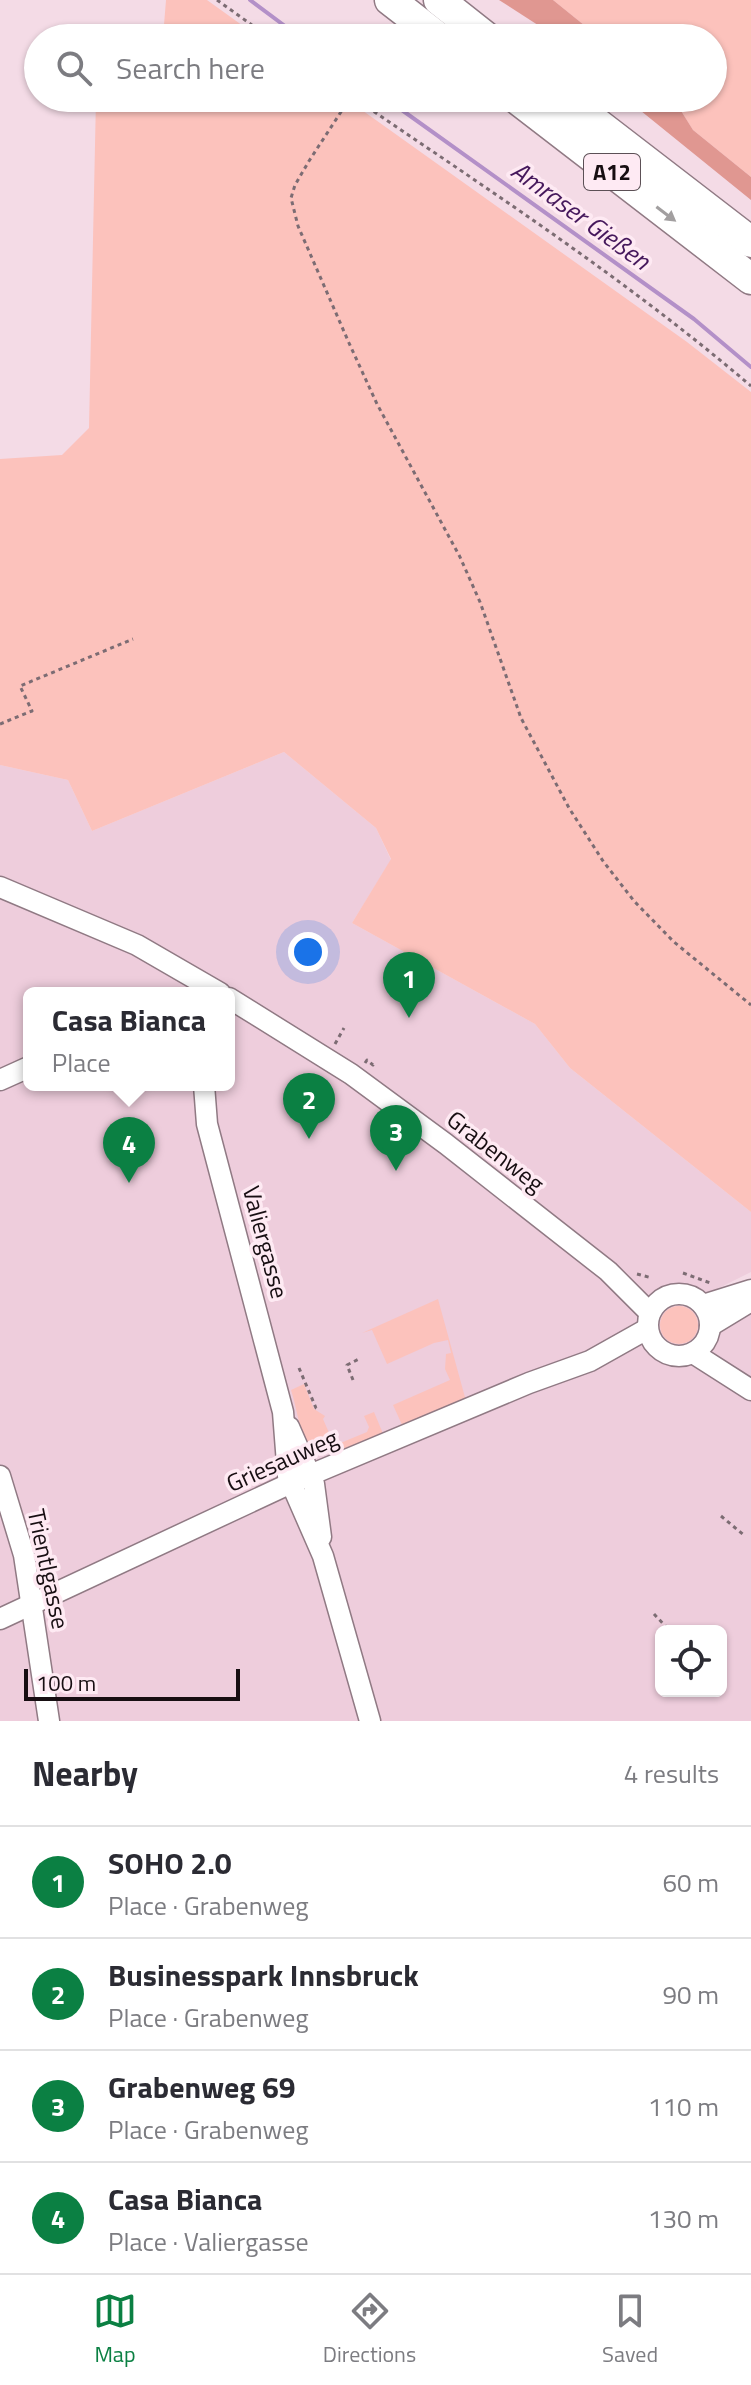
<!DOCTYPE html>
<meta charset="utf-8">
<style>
:root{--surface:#fff;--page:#f2f2f3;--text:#2b2b33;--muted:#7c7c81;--line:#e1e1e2;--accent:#0b8043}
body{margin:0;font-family:"Titillium Web",sans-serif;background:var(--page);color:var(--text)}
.controls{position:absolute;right:24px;bottom:24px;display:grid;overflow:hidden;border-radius:12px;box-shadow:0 2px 6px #0004}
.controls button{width:72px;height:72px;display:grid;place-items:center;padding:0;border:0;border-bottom:2px solid var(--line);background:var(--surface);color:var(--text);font:40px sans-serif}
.scale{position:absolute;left:24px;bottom:20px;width:216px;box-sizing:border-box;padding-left:8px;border:4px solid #170e12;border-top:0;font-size:22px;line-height:28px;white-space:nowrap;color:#170e12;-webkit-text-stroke:6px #feeaf3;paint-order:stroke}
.you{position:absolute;left:308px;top:952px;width:28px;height:28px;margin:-20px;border:6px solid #fff;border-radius:50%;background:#1a73e8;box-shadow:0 0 0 12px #1a73e833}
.badge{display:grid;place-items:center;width:52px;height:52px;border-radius:50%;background:var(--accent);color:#fff;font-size:26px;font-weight:700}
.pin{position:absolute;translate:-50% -66px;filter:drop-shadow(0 2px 4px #0008)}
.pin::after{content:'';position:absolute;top:42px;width:28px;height:24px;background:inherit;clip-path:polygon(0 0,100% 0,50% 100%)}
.popup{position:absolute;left:23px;top:987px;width:212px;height:104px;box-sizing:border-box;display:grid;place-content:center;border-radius:12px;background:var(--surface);filter:drop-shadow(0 2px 6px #0005);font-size:26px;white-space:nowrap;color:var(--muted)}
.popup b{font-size:30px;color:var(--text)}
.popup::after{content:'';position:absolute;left:50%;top:100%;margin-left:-16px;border:16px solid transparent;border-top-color:var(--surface)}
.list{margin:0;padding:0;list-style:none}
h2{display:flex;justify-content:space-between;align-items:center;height:104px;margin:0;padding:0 32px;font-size:34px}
h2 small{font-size:26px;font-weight:400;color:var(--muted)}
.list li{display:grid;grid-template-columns:52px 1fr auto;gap:24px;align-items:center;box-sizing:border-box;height:112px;padding:0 32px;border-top:2px solid var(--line)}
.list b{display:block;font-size:30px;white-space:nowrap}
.list p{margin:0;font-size:26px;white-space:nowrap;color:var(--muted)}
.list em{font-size:26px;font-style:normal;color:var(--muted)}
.icon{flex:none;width:44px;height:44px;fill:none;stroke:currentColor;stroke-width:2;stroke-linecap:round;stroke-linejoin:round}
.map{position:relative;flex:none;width:751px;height:1721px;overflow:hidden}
.search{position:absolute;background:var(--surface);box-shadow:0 2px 6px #0004;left:24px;right:24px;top:24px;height:88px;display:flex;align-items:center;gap:20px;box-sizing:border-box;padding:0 28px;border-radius:44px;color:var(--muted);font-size:30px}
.sheet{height:552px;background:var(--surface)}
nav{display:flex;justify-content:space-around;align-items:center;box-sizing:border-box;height:112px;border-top:2px solid var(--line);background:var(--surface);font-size:22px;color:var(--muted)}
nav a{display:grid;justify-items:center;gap:4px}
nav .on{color:var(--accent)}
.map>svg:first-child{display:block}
.built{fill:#eecddc;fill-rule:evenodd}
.green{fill:#fcc2bc}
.forest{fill:#e09791}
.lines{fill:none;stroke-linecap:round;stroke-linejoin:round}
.stream{stroke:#b390c8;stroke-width:4}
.minor-casing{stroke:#907a84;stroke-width:23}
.highway-casing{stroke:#907a84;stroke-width:33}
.path{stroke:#7c6c73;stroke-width:3;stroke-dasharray:4 4;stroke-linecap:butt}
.minor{stroke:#fff;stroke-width:20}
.highway{stroke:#fff;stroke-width:30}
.oneway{fill:#a29fa0}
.labels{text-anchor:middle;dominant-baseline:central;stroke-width:7;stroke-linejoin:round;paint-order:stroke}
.shield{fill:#feeaf3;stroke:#5c5056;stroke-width:2}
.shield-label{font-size:22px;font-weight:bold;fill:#170e12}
.street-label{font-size:24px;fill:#170e12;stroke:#feeaf3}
.water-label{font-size:26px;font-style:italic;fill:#46185c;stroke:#feeaf3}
</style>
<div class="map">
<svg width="751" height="1721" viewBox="0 0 751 1721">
<rect width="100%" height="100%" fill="#f4dbe6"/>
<path class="built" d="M 284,752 L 376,828 L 391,860 L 352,923 L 535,1024 L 570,1068 L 751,1212 L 751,1272 L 709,1293 L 751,1310 L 751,1721 L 0,1721 L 0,765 L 68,780 L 92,831 ZM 29,993 L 229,993 L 229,1085 L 29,1085 ZM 661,1631 L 721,1631 L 721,1691 L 661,1691 Z"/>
<g class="green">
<path d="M 166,0 L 207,0 L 260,38 L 97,38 L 97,31 L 163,37 Z"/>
<path d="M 553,0 L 751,0 L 751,177 L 693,130 L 673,98 L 713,98 L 713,38 L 600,38 Z"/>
<path d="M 96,98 L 345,98 L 687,342 L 751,392 L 751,1212 L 570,1068 L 535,1024 L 352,923 L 391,859 L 376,828 L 284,752 L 92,831 L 68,780 L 0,765 L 0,459 L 62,455 L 89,428 Z"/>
<path d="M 438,1299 L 466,1401 L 403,1427 L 393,1405 L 450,1380 L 445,1369 L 446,1354 L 451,1353 L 448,1340 L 434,1343 L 387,1364 L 372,1330 L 362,1333 Z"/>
<circle cx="679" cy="1325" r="19"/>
<path d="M 304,1384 L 314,1409 L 325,1416 L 323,1419 L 333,1442 L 338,1444 L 367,1432 L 369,1427 L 364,1416 L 374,1412 L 384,1436 C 362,1445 322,1469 305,1438 C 298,1424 296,1405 291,1390 Z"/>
</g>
<g class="forest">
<path d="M 499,0 L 553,0 L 600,38 L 558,38 Z"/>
<path d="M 625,98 L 673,98 L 693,130 L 751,177 L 751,200 Z"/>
</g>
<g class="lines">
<g class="stream">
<path d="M 250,0 L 301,38"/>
<path d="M 385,98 L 694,319 L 751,367"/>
</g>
<g class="minor-casing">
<g id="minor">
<path d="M 0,887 L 137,945 L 220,993"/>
<path d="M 229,998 L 351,1074 L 446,1144 L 608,1271 L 650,1313"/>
<path d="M 0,1080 L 29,1067"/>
<path d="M 204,1085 L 207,1124 L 283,1412 L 288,1476 L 323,1556 L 370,1721"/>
<circle cx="679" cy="1325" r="31"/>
<path d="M 703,1305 L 751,1290"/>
<path d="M 710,1326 L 751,1301"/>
<path d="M 693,1353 L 751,1390"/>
<path d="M 289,1427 L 314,1484 L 321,1537"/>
<path d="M 0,1476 L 24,1555 L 49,1721"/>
<path d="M 0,1619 L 291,1483 L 529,1383 L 590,1361 L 647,1329"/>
</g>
</g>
<g class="highway-casing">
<g id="highway">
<path d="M 390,0 L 439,38"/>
<path d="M 439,0 L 487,38"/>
<path d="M 516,98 L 751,279"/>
<path d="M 564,98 L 751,242"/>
</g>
</g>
<g class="path">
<path d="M 217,0 L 270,38"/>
<path d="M 350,98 L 309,161 L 295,185 L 291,198 L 298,226 L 349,343 L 377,404 L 460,557 L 480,602 L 521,718 L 569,808 L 603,861 L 634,901 L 674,942 L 751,1005"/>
<path d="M 354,98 C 489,190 627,280 751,386"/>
<path d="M 0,724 L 32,711 L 20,686 L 133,639"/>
<path d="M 335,1044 L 344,1028"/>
<path d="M 365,1063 L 367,1060 L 373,1065 L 375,1062"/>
<path d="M 683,1273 L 713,1284"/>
<path d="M 637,1274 L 652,1278"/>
<path d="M 299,1368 L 316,1408 L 319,1410"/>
<path d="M 353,1380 L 347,1365 L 361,1358"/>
<path d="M 721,1516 L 745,1536"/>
<path d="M 654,1614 L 670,1631"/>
</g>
<use href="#minor" class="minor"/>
<use href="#highway" class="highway"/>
</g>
<defs><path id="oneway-solid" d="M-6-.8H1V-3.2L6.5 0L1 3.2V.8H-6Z" transform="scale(2)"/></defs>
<use class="oneway" href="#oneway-solid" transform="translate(666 214) rotate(37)"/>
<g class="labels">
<rect class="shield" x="584" y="154" width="56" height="36" rx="6"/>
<g class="shield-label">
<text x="612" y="172">A12</text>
</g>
<g class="street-label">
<text transform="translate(496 1151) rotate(38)">Grabenweg</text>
<text transform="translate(266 1242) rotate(75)">Valiergasse</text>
<text transform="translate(282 1460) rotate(-24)">Griesauweg</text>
<text transform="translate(49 1569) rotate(78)">Trientlgasse</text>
</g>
<g class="water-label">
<text transform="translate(581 215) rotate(36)">Amraser Gießen</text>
</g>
</g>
</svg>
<div class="controls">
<button><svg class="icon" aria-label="locate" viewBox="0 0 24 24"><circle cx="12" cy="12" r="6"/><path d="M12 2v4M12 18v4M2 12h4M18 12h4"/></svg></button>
</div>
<div class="scale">100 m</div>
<div class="you"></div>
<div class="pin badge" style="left:409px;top:1018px">1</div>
<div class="pin badge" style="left:309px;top:1139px">2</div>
<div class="pin badge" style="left:396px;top:1171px">3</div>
<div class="pin badge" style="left:129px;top:1183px">4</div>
<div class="popup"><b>Casa Bianca</b>Place</div>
<div class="search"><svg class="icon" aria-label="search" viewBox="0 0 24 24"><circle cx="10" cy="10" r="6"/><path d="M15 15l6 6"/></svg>Search here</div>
</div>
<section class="sheet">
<h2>Nearby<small>4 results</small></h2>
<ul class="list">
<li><span class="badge">1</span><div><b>SOHO 2.0</b><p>Place · Grabenweg</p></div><em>60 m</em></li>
<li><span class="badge">2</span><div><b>Businesspark Innsbruck</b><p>Place · Grabenweg</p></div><em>90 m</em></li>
<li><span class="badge">3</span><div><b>Grabenweg 69</b><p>Place · Grabenweg</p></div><em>110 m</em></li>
<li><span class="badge">4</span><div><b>Casa Bianca</b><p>Place · Valiergasse</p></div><em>130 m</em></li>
</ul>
</section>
<nav>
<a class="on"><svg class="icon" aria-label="map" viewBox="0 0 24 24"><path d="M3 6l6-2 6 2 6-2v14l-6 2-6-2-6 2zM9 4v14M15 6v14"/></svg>Map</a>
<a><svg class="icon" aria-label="directions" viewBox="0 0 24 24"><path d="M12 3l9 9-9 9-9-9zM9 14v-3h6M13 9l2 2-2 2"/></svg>Directions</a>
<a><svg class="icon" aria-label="saved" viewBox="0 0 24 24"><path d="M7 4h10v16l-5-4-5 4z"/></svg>Saved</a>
</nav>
